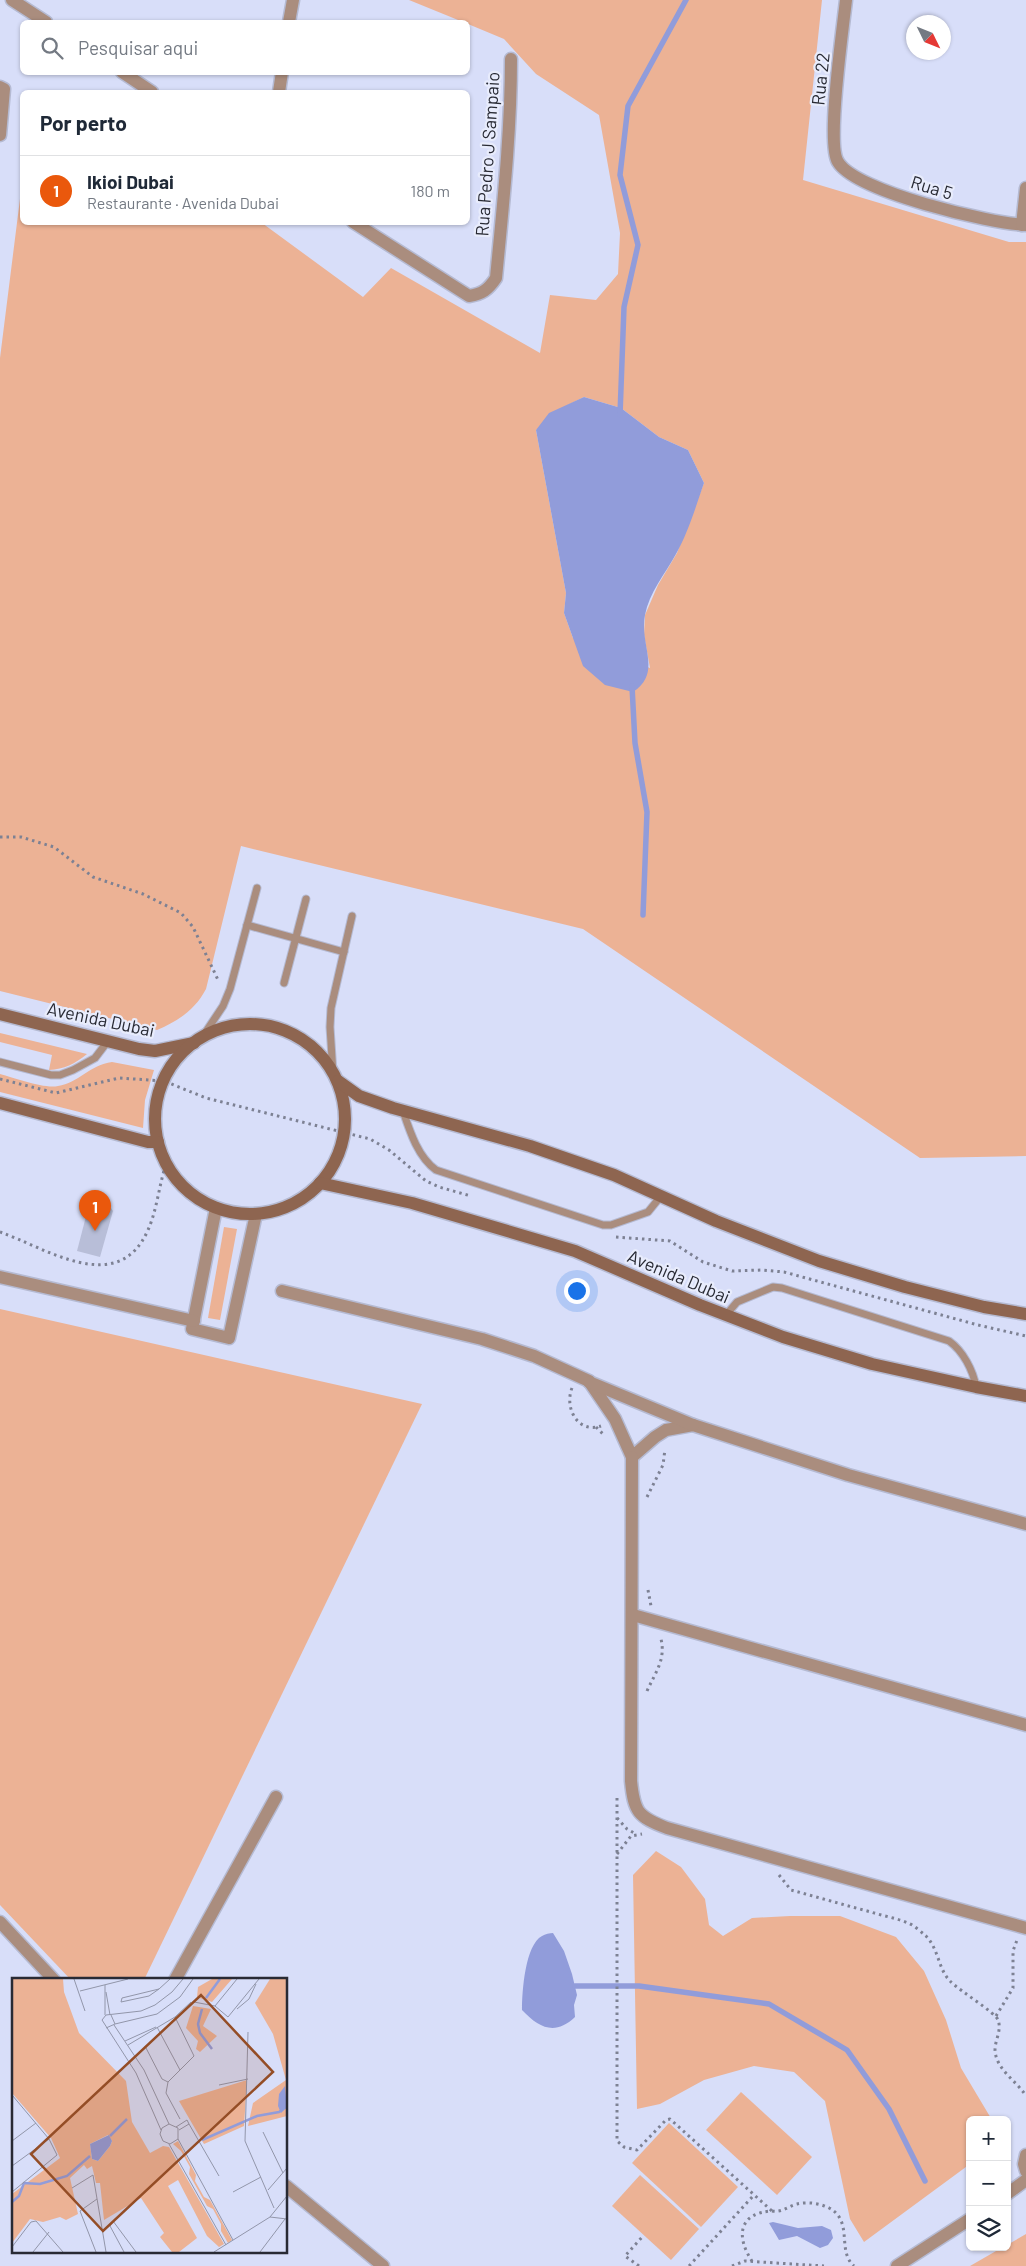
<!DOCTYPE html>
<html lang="pt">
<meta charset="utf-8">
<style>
:root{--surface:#fff;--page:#f6f6f7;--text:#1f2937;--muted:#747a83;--line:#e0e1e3;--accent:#ea580c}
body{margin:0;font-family:Barlow,sans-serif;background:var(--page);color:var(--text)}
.controls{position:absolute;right:15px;bottom:15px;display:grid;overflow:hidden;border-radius:8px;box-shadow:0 1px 4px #0004}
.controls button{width:45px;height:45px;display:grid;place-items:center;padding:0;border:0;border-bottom:1px solid var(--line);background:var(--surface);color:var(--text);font:25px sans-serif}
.compass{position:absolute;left:906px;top:15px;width:45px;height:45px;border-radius:50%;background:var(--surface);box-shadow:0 1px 4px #0004;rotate:133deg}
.you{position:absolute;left:576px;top:1290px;width:18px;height:18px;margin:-12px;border:4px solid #fff;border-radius:50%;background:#1a73e8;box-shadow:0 0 0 8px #1a73e833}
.badge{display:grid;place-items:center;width:32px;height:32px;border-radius:50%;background:var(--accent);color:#fff;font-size:16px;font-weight:700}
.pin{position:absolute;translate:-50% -41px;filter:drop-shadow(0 1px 2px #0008)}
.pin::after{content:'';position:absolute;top:26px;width:18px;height:15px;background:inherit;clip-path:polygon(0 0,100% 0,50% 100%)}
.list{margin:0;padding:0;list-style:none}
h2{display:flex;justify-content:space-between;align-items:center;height:65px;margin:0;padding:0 20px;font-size:21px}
h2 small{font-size:16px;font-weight:400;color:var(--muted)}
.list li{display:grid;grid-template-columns:32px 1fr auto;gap:15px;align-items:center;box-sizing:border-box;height:70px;padding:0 20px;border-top:1px solid var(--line)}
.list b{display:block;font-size:19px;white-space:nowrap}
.list p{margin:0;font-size:16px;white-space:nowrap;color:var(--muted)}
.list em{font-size:16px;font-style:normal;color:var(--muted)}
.icon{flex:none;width:28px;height:28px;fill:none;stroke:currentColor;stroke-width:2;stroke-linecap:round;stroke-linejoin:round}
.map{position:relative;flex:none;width:1026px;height:2266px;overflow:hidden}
.search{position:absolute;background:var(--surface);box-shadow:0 1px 4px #0004;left:20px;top:20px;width:450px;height:55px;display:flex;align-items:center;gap:12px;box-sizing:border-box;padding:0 18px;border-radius:8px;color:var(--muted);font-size:19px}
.panel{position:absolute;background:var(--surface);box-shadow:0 1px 4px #0004;left:20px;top:90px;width:450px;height:135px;border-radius:8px}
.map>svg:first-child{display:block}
.green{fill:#ecb295;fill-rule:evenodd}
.water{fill:#919cda}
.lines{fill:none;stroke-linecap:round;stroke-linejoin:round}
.stream{stroke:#919cda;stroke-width:5.5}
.building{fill:#b8bed8}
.lane-casing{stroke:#b5bad2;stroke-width:9}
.street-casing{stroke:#b5bad2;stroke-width:15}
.secondary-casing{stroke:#b5bad2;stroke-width:15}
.path{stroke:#7d8193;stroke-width:3;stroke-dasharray:2.5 4;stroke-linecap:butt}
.lane{stroke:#aa8d7e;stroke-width:7}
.street{stroke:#aa8d7e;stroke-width:12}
.secondary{stroke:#8e6550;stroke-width:12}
.labels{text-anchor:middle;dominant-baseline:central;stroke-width:4.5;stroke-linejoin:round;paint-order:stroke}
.street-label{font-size:18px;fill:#282a34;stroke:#e8ecfc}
.inset-river{fill:none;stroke:#919cda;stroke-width:2.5}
.inset-road{fill:none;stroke:#9296aa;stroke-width:1}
.view{fill:#944d26;fill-opacity:0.15;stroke:#944d26;stroke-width:2.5}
.inset-edge{fill:none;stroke:#282a34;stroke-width:2.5}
</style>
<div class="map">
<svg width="1026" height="2266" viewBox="0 0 1026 2266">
<rect width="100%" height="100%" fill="#d8def9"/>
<g class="green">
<path d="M 409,0 L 822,0 L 803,180 L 1009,242 L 1026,242 L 1026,1156 L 920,1158 L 583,929 L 241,846 L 206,989 C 195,1010 178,1021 157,1030 L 0,991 L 0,358 L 22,183 L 22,222 L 262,223 L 363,297 L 391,268 L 540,353 L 550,295 L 596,300 L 618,274 L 620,233 L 599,115 L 536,74 L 504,39 L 468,24 L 468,22 L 463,22 ZM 584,397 L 621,408 L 659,437 L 688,450 L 704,483 L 677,553 L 658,585 L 645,615 L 644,635 L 650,668 L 573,638 L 564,613 L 566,593 L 536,430 L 568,405 Z"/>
<path d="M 0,1033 L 87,1054 C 75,1064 64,1069 49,1070 L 52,1055 L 0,1042 Z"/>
<path d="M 112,1062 L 154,1070 L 145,1100 L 143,1128 L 0,1092 L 0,1074 C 15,1078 44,1089 58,1086 C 78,1083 90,1065 112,1062 Z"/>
<path d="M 224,1227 L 237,1229 L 220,1320 L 208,1318 Z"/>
<path d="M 0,1309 L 422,1404 L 144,1980 L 71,1980 L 0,1905 Z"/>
<path d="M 656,1851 L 681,1867 L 705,1899 L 709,1925 L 723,1936 L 752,1918 L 790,1916 L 840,1916 L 896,1937 L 924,1971 L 946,2020 L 961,2068 L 992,2120 L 970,2120 L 970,2164 L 864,2242 L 850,2219 L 825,2101 L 794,2072 L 754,2066 L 704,2080 L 660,2104 L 637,2109 L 633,1875 Z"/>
<path d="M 741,2092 L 812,2157 L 777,2195 L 706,2130 Z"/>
<path d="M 669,2123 L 738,2187 L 701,2227 L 632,2163 Z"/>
<path d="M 640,2175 L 699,2229 L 671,2260 L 612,2206 Z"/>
<path d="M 1026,2234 L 1026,2266 L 970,2266 L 1003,2247 L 1007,2247 L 1007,2245 Z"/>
</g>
<g class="water">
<path d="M 584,397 L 621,408 L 659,437 L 688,450 L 704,483 C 696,506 688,533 676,554 C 665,574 649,593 645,615 C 639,645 663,672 633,692 L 605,685 L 583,666 L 564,613 L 566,593 L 536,430 L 549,413 Z"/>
<path d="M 553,1933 L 564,1951 L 572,1974 L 577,1995 L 574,2005 L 575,2017 C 555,2036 539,2028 522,2010 C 522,1992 525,1945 542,1936 C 545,1934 550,1933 553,1933 Z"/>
<path d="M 773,2222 L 798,2228 L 822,2226 L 831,2230 L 833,2238 L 828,2245 L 820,2248 L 797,2236 L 779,2240 L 769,2223 Z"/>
</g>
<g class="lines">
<g class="stream">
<path d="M 620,415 L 624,307 L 638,245 L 620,175 L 628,106 L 686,0"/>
<path d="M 632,686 L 635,743 L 647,812 L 643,915"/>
<path d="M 575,1986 L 639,1986 L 769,2004 L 847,2050 L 889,2109 L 925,2181"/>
</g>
</g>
<path class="building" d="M 91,1197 L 106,1201 L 113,1211 L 100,1257 L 77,1251 Z"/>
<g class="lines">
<g class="lane-casing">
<g id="lane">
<path d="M 247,925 L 344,952"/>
<path d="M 284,983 L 306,899"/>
<path d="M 201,1039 L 223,1006 L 230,989 L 257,888"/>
<path d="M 0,1062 L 51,1075 L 60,1075 L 73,1070 L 95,1058 L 108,1041"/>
<path d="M 333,1073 L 330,1027 L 331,1008 L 352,916"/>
<path d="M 403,1111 C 410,1132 418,1157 436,1170 L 603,1225 L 611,1225 L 648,1212 L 661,1196"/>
<path d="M 726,1315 L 737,1302 L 773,1287 L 782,1288 L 949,1341 C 963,1351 973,1370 976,1387"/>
</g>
</g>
<g class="street-casing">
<g id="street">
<path d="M 12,0 L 46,22"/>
<path d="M 846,0 C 843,28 826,144 838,162 C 856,192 989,223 1026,225"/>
<path d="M 289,22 L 293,0"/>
<path d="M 122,72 L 152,92"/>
<path d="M 0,87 L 4,89 L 0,135"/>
<path d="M 279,92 L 282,72"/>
<path d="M 353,222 L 469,296 C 482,294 488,290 496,278 C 503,205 511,132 511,59"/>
<path d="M 1022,225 L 1026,188"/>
<path d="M 216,1208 L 192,1329 L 229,1338 L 256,1214"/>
<path d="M 0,1277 L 194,1321"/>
<path d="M 282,1291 L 482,1339 L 534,1356 L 589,1381 L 615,1419 L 632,1457 L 655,1437 L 666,1430 L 693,1425 L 848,1475 L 1026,1524"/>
<path d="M 589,1382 L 693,1425"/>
<path d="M 632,1457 L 631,1781 C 634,1812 638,1817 667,1828 L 1026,1928"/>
<path d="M 633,1615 L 1026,1725"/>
<path d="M 0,1922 L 54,1980"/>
<path d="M 175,1980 L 276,1797"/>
<path d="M 1026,2155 L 1024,2164 L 1026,2171"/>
<path d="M 286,2186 L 383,2266"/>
<path d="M 1007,2194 L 1026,2180"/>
<path d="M 897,2266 L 970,2219"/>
</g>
</g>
<g class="secondary-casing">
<g id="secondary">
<path d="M 0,1014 L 139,1049 L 155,1051 L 194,1043"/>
<circle cx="250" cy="1119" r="95"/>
<path d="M 338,1081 L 359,1096 L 393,1108 L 530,1146 L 614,1175 L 716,1221 L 819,1261 L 905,1287 L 984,1307 L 1026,1314"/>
<path d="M 0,1103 L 148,1142 L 158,1142"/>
<path d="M 320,1183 L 412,1203 L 575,1251 L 700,1305 L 783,1337 L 872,1364 L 976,1387 L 1026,1396"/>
</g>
</g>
<g class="path">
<path d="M 0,837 L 21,837 L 54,847 L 93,877 L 143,894 L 181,913 L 193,927 L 219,982"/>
<path d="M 0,1079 L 56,1093 L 119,1078 L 164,1081 L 206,1098 L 370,1139 L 389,1150 L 426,1181 L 439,1187 L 471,1196"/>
<path d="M 0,1232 C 46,1248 118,1298 148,1230 C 157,1210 159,1185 166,1164"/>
<path d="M 616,1237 L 670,1241 L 703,1262 L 732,1271 L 762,1270 L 784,1272 L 978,1325 L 1026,1336"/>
<path d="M 572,1388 C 564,1408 578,1434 601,1426"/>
<path d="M 596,1427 L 605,1436"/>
<path d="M 647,1497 L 663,1465 L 665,1449"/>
<path d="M 648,1590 L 651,1606"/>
<path d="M 647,1691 C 655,1673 666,1660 661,1639"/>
<path d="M 617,1798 L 617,2141 L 624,2147 L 637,2150 L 666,2120 L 670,2119 L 772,2211 C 738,2213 736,2237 752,2261"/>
<path d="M 617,1818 L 627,1829 L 636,1834"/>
<path d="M 617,1854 L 631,1836 L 642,1834"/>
<path d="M 779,1875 L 791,1890 C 817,1897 844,1905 871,1912 C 883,1916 896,1918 908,1923 C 914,1925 921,1932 926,1936 C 939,1949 938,1970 951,1982 C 960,1991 996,2013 998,2020 C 1002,2030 995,2040 995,2050 C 996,2070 1017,2081 1026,2096"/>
<path d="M 996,2016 L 1013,1988 L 1013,1951 L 1017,1940"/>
<path d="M 772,2211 C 782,2213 788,2206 797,2204 C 809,2201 826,2204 835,2212 C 851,2227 838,2252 854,2266"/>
<path d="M 639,2266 L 625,2256 L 644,2235"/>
<path d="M 689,2266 L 754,2195"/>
<path d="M 732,2266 L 745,2261 L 824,2266"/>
</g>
<use href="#lane" class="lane"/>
<use href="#street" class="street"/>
<use href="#secondary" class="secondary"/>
</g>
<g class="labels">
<g class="street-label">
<text transform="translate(820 79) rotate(-84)">Rua 22</text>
<text transform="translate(487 154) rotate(-86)">Rua Pedro J Sampaio</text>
<text transform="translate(932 187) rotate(17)">Rua 5</text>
<text transform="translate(101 1019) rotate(12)">Avenida Dubai</text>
<text transform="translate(679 1276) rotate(23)">Avenida Dubai</text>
</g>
</g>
<g transform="translate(12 1978)">
<rect width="275" height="275" fill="#d8def9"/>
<path d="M 0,1 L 51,1 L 52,14 L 67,55 L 114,103 L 120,144 L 138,175 L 151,168 L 157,169 L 212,266 L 207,269 L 195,258 L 166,202 L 156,208 L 185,260 L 167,274 L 160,274 L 148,259 L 152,255 L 129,220 L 92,242 L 88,205 L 84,205 L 80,188 L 75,191 L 72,187 L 58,200 L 66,236 L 54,242 L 48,239 L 31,244 L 18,241 L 0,265 L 0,216 L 48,180 L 39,160 L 0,115 ZM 96,157 L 100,163 L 98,168 L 86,183 L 80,181 L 78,166 ZM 200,1 L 220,1 L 200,24 L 185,19 L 186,9 ZM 258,1 L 275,1 L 275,138 L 236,148 L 241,125 L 274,102 L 261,56 L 243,25 ZM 181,28 L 199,31 L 191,48 L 205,58 L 188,74 L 184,71 L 186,63 L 174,50 ZM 235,102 L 232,148 L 192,166 L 167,123 ZM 166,163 L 184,197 L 183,203 L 192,219 L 198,222 L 220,262 L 216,265 L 209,253 L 209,246 L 201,231 L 195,228 L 177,196 L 178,189 L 169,173 L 161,166 Z" fill="#ecb295" fill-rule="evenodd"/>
<path d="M 273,108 L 275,129 L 269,135 L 266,128 L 267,116 ZM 97,157 L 100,163 L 98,168 L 86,183 L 80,181 L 78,166 Z" fill="#919cda"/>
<path class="inset-river" d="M 194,20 L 208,1M 190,31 L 186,46 L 188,55 L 200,71M 98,158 L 115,141M 190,162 L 245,138 L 267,134 L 275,128M 0,224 L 7,218 L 12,205 L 28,206 L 55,198 L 78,178"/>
<path class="inset-road" d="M 62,1 L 73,33M 147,11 L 110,20 L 109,24 L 137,18 L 147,11 L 158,1M 68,13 L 116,1M 94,14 L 98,37M 182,24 L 203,28 L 216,39 L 247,1M 203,28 L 225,1M 225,31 L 237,21 L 244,6M 93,37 L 93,7M 103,46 L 145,36 L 168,19 L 181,1M 102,47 L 132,92 L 157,146M 145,49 L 168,92M 94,50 L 103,46 L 99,37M 236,54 L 233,163 L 262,230M 113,63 L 144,49M 116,67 L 163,39 L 179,24M 133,68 L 150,101 L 156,104 L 154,115 L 168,141M 156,104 L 182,78 L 163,39M 207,107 L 236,101M 0,117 L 37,161 L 45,177 L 0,214M 177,146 L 207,198M 164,149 L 175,142 L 177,146 L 167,152M 149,152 L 124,95 L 90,42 L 94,37 L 129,33 L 143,27 L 160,14 L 171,1M 251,154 L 271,195M 166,161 L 158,166 L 151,163 L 148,156 L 150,150 L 157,146 L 166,150 L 166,161 L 221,262M 0,163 L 24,145M 157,166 L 214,267M 0,188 L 37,161M 60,210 L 81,197 L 94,274M 256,212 L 275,190M 221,214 L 249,199M 258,239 L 275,218M 0,269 L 19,244 L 24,243 L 51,274M 21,274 L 37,254M 84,274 L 68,233 L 85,221M 112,274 L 98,248 L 101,243 L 124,274M 202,274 L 258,239 L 275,241M 248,274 L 273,241"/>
<path class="view" d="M 189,17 L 261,94 L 91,253 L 19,176 Z"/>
<rect width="275" height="275" class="inset-edge"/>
</g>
</svg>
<div class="controls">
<button>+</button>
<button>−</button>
<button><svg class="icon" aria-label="layers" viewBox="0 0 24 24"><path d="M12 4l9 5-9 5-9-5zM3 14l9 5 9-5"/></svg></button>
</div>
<svg class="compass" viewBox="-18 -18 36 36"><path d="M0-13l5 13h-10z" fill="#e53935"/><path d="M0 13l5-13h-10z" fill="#747a83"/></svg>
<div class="you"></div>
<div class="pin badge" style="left:95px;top:1231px">1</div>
<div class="search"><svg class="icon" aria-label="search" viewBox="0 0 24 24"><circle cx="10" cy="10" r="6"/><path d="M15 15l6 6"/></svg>Pesquisar aqui</div>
<section class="panel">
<h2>Por perto<small></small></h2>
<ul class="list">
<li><span class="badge">1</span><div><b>Ikioi Dubai</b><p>Restaurante · Avenida Dubai</p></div><em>180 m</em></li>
</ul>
</section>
</div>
